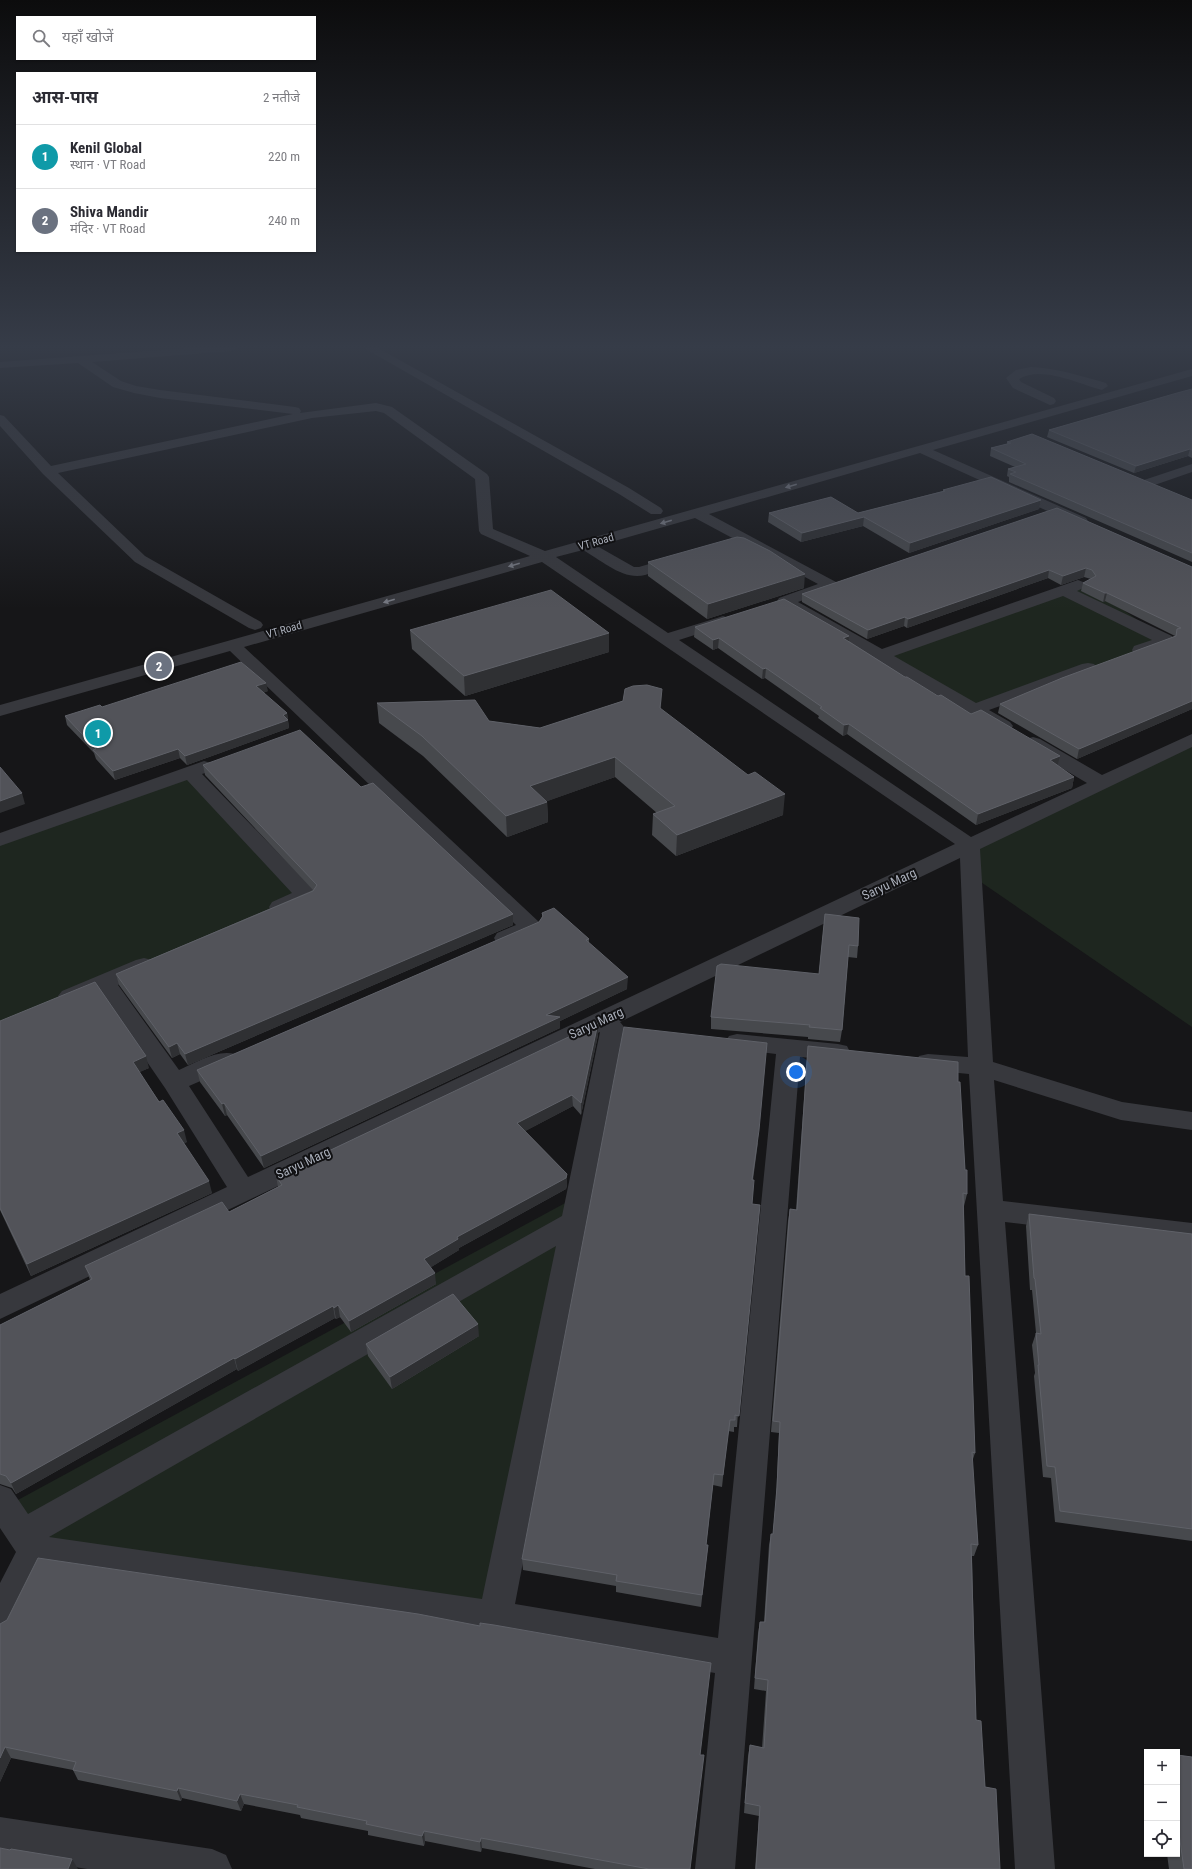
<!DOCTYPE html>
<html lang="hi">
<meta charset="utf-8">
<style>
:root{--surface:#fff;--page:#f7f7f7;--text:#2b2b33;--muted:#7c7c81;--line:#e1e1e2;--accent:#d93025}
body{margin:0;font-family:"Roboto Condensed","Noto Sans Devanagari",sans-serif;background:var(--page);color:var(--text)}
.controls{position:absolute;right:12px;bottom:12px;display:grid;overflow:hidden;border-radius:0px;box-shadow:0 1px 3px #0004}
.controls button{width:36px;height:36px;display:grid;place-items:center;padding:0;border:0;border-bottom:1px solid var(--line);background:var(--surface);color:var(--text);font:20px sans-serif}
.you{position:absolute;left:796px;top:1072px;width:14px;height:14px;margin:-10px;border:3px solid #fff;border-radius:50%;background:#1a73e8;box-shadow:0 0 0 6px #1a73e833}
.badge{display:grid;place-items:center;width:26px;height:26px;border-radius:50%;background:var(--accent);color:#fff;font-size:13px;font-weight:700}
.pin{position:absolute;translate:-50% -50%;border:2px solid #fff;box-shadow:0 1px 4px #0006}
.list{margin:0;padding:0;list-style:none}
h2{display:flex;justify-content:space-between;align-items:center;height:52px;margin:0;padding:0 16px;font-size:17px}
h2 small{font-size:13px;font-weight:400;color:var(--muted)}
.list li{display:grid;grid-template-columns:26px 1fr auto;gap:12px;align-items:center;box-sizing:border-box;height:64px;padding:0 16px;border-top:1px solid var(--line)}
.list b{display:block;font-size:15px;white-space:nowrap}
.list p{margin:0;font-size:13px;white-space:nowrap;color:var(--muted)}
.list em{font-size:13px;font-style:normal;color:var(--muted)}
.icon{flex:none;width:22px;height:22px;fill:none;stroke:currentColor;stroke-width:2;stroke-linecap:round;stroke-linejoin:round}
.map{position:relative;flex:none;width:1192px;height:1869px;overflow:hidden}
.search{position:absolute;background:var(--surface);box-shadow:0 1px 3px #0004;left:16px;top:16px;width:300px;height:44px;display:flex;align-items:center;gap:10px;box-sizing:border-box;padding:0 14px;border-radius:0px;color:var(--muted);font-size:15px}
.panel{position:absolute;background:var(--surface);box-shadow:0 1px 3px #0004;left:16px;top:72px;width:300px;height:180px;border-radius:0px}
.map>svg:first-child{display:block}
.green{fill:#1e261f}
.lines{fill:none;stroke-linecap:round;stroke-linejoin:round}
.minor{fill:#37383d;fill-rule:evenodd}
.wall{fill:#47494d}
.shaded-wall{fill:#2f3033}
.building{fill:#525359;stroke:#5f6168}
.oneway{fill:#757881}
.labels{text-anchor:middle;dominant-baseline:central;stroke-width:4;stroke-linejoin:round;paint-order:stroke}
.far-street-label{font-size:11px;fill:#a8adb8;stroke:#111113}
.street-label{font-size:13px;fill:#a8adb8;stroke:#111113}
</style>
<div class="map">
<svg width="1192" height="1869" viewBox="0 0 1192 1869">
<rect width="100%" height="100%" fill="#161618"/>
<g class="green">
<path d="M 1085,583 L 1166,640 L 976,709 L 881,655 Z"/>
<path d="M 1192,740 L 1192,1027 L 972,876 L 970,845 Z"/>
<path d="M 190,772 L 306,895 L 0,1024 L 0,840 Z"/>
<path d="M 580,1195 L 495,1618 L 34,1551 L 5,1507 Z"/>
</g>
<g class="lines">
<g class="minor">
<path d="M 190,348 L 237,348 L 231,351 L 92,362 L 121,381 L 136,386 L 160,390 L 295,407 L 299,408 L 301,411 L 300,413 L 376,403 L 392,407 L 487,474 L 489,477 L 493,529 L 545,551 L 1192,369 L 1192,376 L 933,450 L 1086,518 L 1088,521 L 1086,524 L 1076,524 L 920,453 L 709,514 L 836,582 L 839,585 L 836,588 L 798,602 L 882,649 L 1078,580 L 1083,582 L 1086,585 L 1083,588 L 1077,591 L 1172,636 L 1174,640 L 1172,644 C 1160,648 1146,657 1134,654 L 1132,650 L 1134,646 L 1152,640 L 1063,596 L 894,656 L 976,703 L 1082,664 L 1088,663 L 1094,664 L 1097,668 L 1094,672 L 989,710 L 1010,722 L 1013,726 L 1010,730 L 1004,731 L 998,730 L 779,604 L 777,601 L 779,598 L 818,584 L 695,518 L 597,546 L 634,567 L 639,567 L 676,556 L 681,558 L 684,561 L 681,564 L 645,575 C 624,581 601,560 583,550 L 556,557 L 668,633 L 717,618 L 723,616 L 729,618 L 731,621 L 729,624 L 679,640 L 971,837 L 1087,783 L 1026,747 L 1024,743 L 1026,739 L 1033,737 L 1040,739 L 1102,775 L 1192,734 L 1192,747 L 980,849 L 993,1062 L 1122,1102 L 1192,1112 L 1192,1130 L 1121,1120 L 994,1080 L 1003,1201 L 1192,1223 L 1192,1245 L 1005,1222 L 1055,1869 L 1015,1869 L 969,1074 L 928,1070 L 919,1068 L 916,1062 L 919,1056 L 928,1054 L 968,1057 L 960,858 L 620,1022 L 625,1028 L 515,1604 L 718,1638 L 776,1054 L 729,1048 L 725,1042 L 729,1036 L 737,1034 L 838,1044 L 847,1046 L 850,1052 L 847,1058 L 838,1060 L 800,1057 L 735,1869 L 695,1869 L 715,1673 L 495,1635 L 43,1568 L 12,1631 L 0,1636 L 0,1583 L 16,1552 L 0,1528 L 0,1485 L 11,1489 L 28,1514 L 562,1216 L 600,1032 L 0,1319 L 0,1294 L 227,1187 L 165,1088 L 99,992 L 70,1004 L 62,1001 L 58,996 L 62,991 L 136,960 L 144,958 L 152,960 L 155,965 L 152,970 L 118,985 L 179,1070 C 195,1063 217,1049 235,1054 L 238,1060 L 235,1066 L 189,1086 L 248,1177 L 955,844 L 542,562 L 244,647 L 539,922 L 542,927 C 535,937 509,946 497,943 L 494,938 L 497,933 L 516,925 L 230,651 L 0,716 L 0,705 L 530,556 L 481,534 L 479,531 L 475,479 L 384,413 L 376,411 L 312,418 L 58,473 L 145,556 L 261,622 L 263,625 L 261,628 L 255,630 L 249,628 L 135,562 L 43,474 L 0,426 L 0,415 L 4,416 L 51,466 L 293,414 L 160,398 L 134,393 L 113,387 L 78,363 L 0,368 L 0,362 ZM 556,1246 L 482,1599 L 49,1537 Z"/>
<path d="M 364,348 L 378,348 L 629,488 L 661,508 L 663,511 L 661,514 L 651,514 L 619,494 Z"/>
<path d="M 1031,367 C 1057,368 1081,376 1106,383 L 1108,386 L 1102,390 C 1079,384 1041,365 1019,379 L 1021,382 L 1054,398 L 1056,401 L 1054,404 L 1050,405 L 1013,388 L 1006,378 L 1016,370 Z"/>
<path d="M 1192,464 L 1192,472 L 1146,488 L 1141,487 L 1139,484 L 1141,481 Z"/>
<path d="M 204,761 L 211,763 L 213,767 L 211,771 L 202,774 L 314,890 L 317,895 C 310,905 284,915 272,912 L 269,907 L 272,902 L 292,893 L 187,780 L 0,846 L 0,833 Z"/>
<path d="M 0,1817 L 212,1849 L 226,1855 L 232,1869 L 87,1869 L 0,1855 Z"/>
</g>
</g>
<g class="wall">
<path d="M 1192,389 L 1192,458 L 1188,456 L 1134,473 L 1047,437 L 1049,430 Z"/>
<path d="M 1007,442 L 1192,500 L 1192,562 L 1009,482 L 1009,477 L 1007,476 L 1008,469 L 1015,467 L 990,456 L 991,448 L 1007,444 Z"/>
<path d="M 943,490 L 1041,500 L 1039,509 L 909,553 L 863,526 L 801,542 L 768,522 L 769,513 L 858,513 L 943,491 Z"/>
<path d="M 1057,508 L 1192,567 L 1192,709 L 1077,759 L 998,713 L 1000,704 L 1175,636 L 1105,601 L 1103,602 L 1081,591 L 1083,583 L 1091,579 L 1084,577 L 1061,585 L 1048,578 L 907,628 L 904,626 L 867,639 L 802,602 L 802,594 Z"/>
<path d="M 648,562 L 804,588 L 707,619 L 648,576 Z"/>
<path d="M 695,627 L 849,641 L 905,677 L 938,696 L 971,714 L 1057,766 L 1074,777 L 1072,788 L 976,825 L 847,734 L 843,736 L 818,718 L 819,716 L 765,678 L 762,679 L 718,648 L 713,650 L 694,637 Z"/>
<path d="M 410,630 L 609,652 L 465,696 L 412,649 Z"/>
<path d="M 268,691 L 263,693 L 287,713 L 289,728 L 187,765 L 180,758 L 115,780 L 96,759 L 94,753 L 67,725 L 65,716 L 102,707 Z"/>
<path d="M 623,701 L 661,710 L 783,815 L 676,856 L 652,835 L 653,814 L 657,813 L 615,777 L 547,801 L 548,822 L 507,837 L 423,756 L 379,723 L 377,703 L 489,721 L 540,728 Z"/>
<path d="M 203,765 L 361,787 L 513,925 L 188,1065 L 180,1054 L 172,1058 L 119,985 L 116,974 L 313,890 L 205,775 Z"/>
<path d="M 542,913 L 589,939 L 589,943 L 627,989 L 560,1021 L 560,1028 L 264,1168 L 227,1115 L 225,1116 L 200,1082 L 197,1070 L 539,922 L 542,917 Z"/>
<path d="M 825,914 L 858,946 L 857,958 L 848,957 L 842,1030 L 840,1042 L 808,1039 L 808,1037 L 711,1029 L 711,1017 L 819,974 Z"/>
<path d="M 0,1021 L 149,1068 L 139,1072 L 187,1142 L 184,1143 L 212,1193 L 31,1276 L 0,1210 Z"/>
<path d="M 598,1023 L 598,1035 L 581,1115 L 573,1106 L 525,1131 L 567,1174 L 567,1185 L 566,1189 L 459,1248 L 459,1250 L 431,1267 L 436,1284 L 351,1332 L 340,1317 L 336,1319 L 335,1318 L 238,1371 L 237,1369 L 16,1494 L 12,1488 L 0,1484 L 0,1325 L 90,1280 L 85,1266 L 229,1212 L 278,1187 L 276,1176 Z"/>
<path d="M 808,1046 L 958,1082 L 967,1194 L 964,1206 L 965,1276 L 975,1453 L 972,1462 L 978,1545 L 974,1556 L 972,1556 L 976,1720 L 985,1787 L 1000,1869 L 755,1869 L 759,1816 L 744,1813 L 748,1756 L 750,1745 L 762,1748 L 766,1691 L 754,1689 L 758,1633 L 760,1622 L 764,1622 L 769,1545 L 771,1534 L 773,1534 L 776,1499 L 779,1433 L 771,1432 L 788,1221 L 790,1209 L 796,1210 L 807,1058 Z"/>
<path d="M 758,1142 L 753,1180 L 752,1204 L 737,1427 L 734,1427 L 734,1432 L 728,1431 L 722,1487 L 713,1485 L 706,1545 L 708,1545 L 701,1607 L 616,1592 L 616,1586 L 523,1570 L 522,1559 Z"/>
<path d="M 1029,1214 L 1192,1234 L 1192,1541 L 1055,1522 L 1051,1478 L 1043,1477 L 1034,1376 L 1035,1373 L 1032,1345 L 1036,1333 L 1032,1290 L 1030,1290 L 1026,1226 Z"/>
<path d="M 479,1336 L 392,1389 L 368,1356 L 366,1344 Z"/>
<path d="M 0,1624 L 700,1755 L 690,1869 L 595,1869 L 482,1848 L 481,1852 L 425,1841 L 424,1846 L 368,1835 L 368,1831 L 301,1818 L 300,1815 L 244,1804 L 241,1811 L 182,1798 L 181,1801 L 78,1780 L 73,1770 L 11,1758 L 0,1782 Z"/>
<path d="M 1177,1755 L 1192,1869 L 1169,1869 L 1167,1854 L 1177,1854 Z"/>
</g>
<g class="shaded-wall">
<path d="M 1190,449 L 1188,456 L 1134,473 L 1136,466 Z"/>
<path d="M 1041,500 L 1039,509 L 909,553 L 910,543 Z"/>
<path d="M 864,517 L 863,526 L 801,542 L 802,533 Z"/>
<path d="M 1086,568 L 1084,577 L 1061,585 L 1063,576 Z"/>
<path d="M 1049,570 L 1048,578 L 907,628 L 908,619 Z"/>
<path d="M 805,574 L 804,588 L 707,619 L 708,604 Z"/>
<path d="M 1105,593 L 1107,593 L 1105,601 L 1103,602 Z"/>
<path d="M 905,617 L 904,626 L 867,639 L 868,630 Z"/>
<path d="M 609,633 L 609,652 L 465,696 L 464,676 Z"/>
<path d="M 849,636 L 848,646 L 843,638 Z"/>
<path d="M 719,638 L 718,648 L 713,650 L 713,640 Z"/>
<path d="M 766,668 L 765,678 L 762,679 L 763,669 Z"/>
<path d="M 266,683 L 268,691 L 257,695 L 256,686 Z"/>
<path d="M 662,689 L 661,708 L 659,728 L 660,708 Z"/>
<path d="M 1192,701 L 1192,709 L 1077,759 L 1079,749 Z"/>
<path d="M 287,713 L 289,728 L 187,765 L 185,756 Z"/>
<path d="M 849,724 L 847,734 L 843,736 L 844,725 Z"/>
<path d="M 178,749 L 180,758 L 115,780 L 113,771 Z"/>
<path d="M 1060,756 L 1057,767 L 1050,760 Z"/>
<path d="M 615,757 L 615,777 L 531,807 L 530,786 Z"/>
<path d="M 1074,777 L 1072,788 L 976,825 L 978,814 Z"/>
<path d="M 22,793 L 25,804 L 0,813 L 0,801 Z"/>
<path d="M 785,794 L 783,815 L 676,856 L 677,835 Z"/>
<path d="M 547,802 L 548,822 L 507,837 L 506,816 Z"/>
<path d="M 513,914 L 513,925 L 188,1065 L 185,1054 Z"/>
<path d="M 628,977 L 627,989 L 560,1021 L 560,1028 L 264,1168 L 261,1156 L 546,1015 Z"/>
<path d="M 598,1023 L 598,1035 L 581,1115 L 581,1103 Z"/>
<path d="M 177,1043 L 180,1054 L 172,1058 L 169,1047 Z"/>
<path d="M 146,1056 L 149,1068 L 136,1074 L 133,1062 Z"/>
<path d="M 572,1095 L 573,1106 L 518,1135 L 517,1123 Z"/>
<path d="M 224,1103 L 227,1115 L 225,1116 L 222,1104 Z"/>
<path d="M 184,1130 L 187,1142 L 180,1145 L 177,1133 Z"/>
<path d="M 567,1174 L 567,1185 L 566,1189 L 459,1248 L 459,1250 L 425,1271 L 424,1259 L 457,1237 Z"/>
<path d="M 209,1181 L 212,1193 L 31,1276 L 27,1264 Z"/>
<path d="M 435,1273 L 436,1284 L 351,1332 L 349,1321 Z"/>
<path d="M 338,1305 L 340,1317 L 336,1319 L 334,1308 Z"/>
<path d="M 333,1306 L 335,1318 L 238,1371 L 235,1359 Z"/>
<path d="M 478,1324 L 479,1336 L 392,1389 L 390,1377 Z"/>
<path d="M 234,1358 L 237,1369 L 16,1494 L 11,1483 Z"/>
<path d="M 5,1747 L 11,1758 L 0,1782 L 0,1758 Z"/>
<path d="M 178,1788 L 182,1798 L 181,1801 L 177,1791 Z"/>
<path d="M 240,1794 L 244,1804 L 241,1811 L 237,1801 Z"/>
<path d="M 424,1831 L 425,1841 L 424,1846 L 422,1836 Z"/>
<path d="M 481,1838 L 482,1848 L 481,1852 L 480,1842 Z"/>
<path d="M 72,1859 L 78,1869 L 68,1869 Z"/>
</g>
<g class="building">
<path d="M 1192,389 L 1192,450 L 1190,449 L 1136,466 L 1049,430 L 1177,393 Z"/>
<path d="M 1032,434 L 1192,500 L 1192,553 L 1010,474 L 1016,472 L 1008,469 L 1026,464 L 991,448 L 1011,443 L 1007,442 Z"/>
<path d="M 991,477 L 1041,500 L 910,543 L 864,517 L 802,533 L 769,513 L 831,497 L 858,513 L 945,491 L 943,490 Z"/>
<path d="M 1057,508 L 1192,567 L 1192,701 L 1079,749 L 1000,704 L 1062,678 L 1176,636 L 1177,629 L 1181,628 L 1107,593 L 1105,593 L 1083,583 L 1096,576 L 1092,570 L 1086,568 L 1063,576 L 1049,570 L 908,619 L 905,617 L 868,630 L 802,594 Z"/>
<path d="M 737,537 L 744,538 L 770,551 L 805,574 L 708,604 L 648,562 Z"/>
<path d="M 551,590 L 609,633 L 464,676 L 410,630 Z"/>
<path d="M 784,599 L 849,636 L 843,638 L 905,677 L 907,677 L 938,696 L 941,695 L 971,714 L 981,710 L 1060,756 L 1050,760 L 1074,777 L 978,814 L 849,724 L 844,725 L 820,708 L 822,707 L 766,668 L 763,669 L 719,638 L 713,640 L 695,627 Z"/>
<path d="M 241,662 L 266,683 L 256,686 L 287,713 L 283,715 L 288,720 L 185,756 L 178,749 L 113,771 L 93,750 L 96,749 L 65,716 L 100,705 L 102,707 Z"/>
<path d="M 647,685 L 662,689 L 660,708 L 748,775 L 755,772 L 785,794 L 677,835 L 653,814 L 675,806 L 615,757 L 530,786 L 547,802 L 506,816 L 422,736 L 377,703 L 475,700 L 489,721 L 540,728 L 623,701 L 625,689 L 633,686 Z"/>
<path d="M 300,730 L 361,787 L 373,783 L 513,914 L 185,1054 L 177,1043 L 169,1047 L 116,974 L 313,891 L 317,885 L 203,765 Z"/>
<path d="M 0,767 L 22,793 L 0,801 Z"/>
<path d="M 554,908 L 589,939 L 586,940 L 628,977 L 546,1015 L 560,1017 L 261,1156 L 224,1103 L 222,1104 L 197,1070 L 539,922 L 543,916 L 542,913 Z"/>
<path d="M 825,914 L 859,918 L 858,946 L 849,945 L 842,1030 L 809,1027 L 810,1025 L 711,1017 L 717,966 L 721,964 L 819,974 Z"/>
<path d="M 95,982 L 146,1056 L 133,1062 L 159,1102 L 163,1100 L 184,1130 L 177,1133 L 209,1181 L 27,1264 L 0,1208 L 0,1021 Z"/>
<path d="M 598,1023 L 581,1103 L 572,1095 L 517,1123 L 567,1174 L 566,1178 L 457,1237 L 458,1239 L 424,1259 L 435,1273 L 349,1321 L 338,1305 L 334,1308 L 333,1306 L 235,1359 L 234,1358 L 11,1483 L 6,1476 L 0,1474 L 0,1325 L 92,1279 L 85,1266 L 222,1202 L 229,1212 L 282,1185 L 276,1176 Z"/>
<path d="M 624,1027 L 767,1043 L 759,1130 L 752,1180 L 754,1180 L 752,1204 L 760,1205 L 739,1416 L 735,1415 L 735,1420 L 730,1420 L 723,1475 L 714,1474 L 706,1545 L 708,1545 L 702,1595 L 616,1581 L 617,1575 L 522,1559 Z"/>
<path d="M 808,1046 L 958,1062 L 958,1082 L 960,1082 L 965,1170 L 967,1170 L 967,1194 L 963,1193 L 965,1276 L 969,1276 L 975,1453 L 972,1452 L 978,1545 L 971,1544 L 976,1720 L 981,1721 L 985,1787 L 996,1789 L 1000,1869 L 756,1869 L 760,1806 L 745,1803 L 750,1745 L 764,1748 L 768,1680 L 755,1678 L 760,1622 L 765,1622 L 771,1534 L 773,1534 L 777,1487 L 780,1422 L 773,1421 L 790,1209 L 797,1210 Z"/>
<path d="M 1029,1214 L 1192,1234 L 1192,1529 L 1060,1511 L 1055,1467 L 1047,1466 L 1038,1365 L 1039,1365 L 1036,1333 L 1041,1334 L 1035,1279 L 1034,1278 Z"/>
<path d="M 453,1294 L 478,1324 L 390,1377 L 366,1344 Z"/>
<path d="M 38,1558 L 418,1614 L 480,1626 L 480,1623 L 494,1625 L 711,1663 L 700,1755 L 704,1755 L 690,1869 L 649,1869 L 481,1838 L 480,1842 L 424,1831 L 422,1836 L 366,1824 L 367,1821 L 297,1807 L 298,1805 L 240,1794 L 237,1801 L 178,1788 L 177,1791 L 73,1770 L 76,1762 L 5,1747 L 0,1758 L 0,1624 L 7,1620 Z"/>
<path d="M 1177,1755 L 1192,1757 L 1192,1869 L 1184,1869 L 1177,1819 Z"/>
<path d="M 0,1848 L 10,1850 L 11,1849 L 72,1859 L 68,1869 L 0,1869 Z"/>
</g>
<defs><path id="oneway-solid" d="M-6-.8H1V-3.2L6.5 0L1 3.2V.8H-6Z"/></defs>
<g class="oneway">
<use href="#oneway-solid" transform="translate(791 486) rotate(164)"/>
<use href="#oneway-solid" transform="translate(666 522) rotate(164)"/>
<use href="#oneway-solid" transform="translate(514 565) rotate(164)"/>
<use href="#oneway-solid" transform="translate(389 601) rotate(164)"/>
</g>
<linearGradient id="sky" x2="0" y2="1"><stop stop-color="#0c0c0d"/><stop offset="0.57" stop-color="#363c48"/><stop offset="1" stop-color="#363c48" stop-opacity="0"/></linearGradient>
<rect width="1192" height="609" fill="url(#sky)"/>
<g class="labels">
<g class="far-street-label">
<text transform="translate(596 542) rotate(-16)">VT Road</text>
<text transform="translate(284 630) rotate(-16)">VT Road</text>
</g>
<g class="street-label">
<text transform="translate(889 884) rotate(-25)">Saryu Marg</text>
<text transform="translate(596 1023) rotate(-25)">Saryu Marg</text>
<text transform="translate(303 1163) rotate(-25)">Saryu Marg</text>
</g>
</g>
</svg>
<div class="controls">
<button>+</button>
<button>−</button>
<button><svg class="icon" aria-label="locate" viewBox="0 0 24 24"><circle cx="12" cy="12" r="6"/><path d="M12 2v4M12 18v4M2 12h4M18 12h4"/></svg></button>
</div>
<div class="you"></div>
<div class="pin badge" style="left:98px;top:733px;background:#0f9aa8">1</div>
<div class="pin badge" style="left:159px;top:666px;background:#6b7280">2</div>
<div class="search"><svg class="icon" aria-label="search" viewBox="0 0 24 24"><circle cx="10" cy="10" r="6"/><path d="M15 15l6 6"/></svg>यहाँ खोजें</div>
<section class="panel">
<h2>आस-पास<small>2 नतीजे</small></h2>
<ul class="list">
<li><span class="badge" style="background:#0f9aa8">1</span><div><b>Kenil Global</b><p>स्थान · VT Road</p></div><em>220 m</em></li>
<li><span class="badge" style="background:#6b7280">2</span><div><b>Shiva Mandir</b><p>मंदिर · VT Road</p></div><em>240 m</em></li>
</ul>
</section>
</div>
